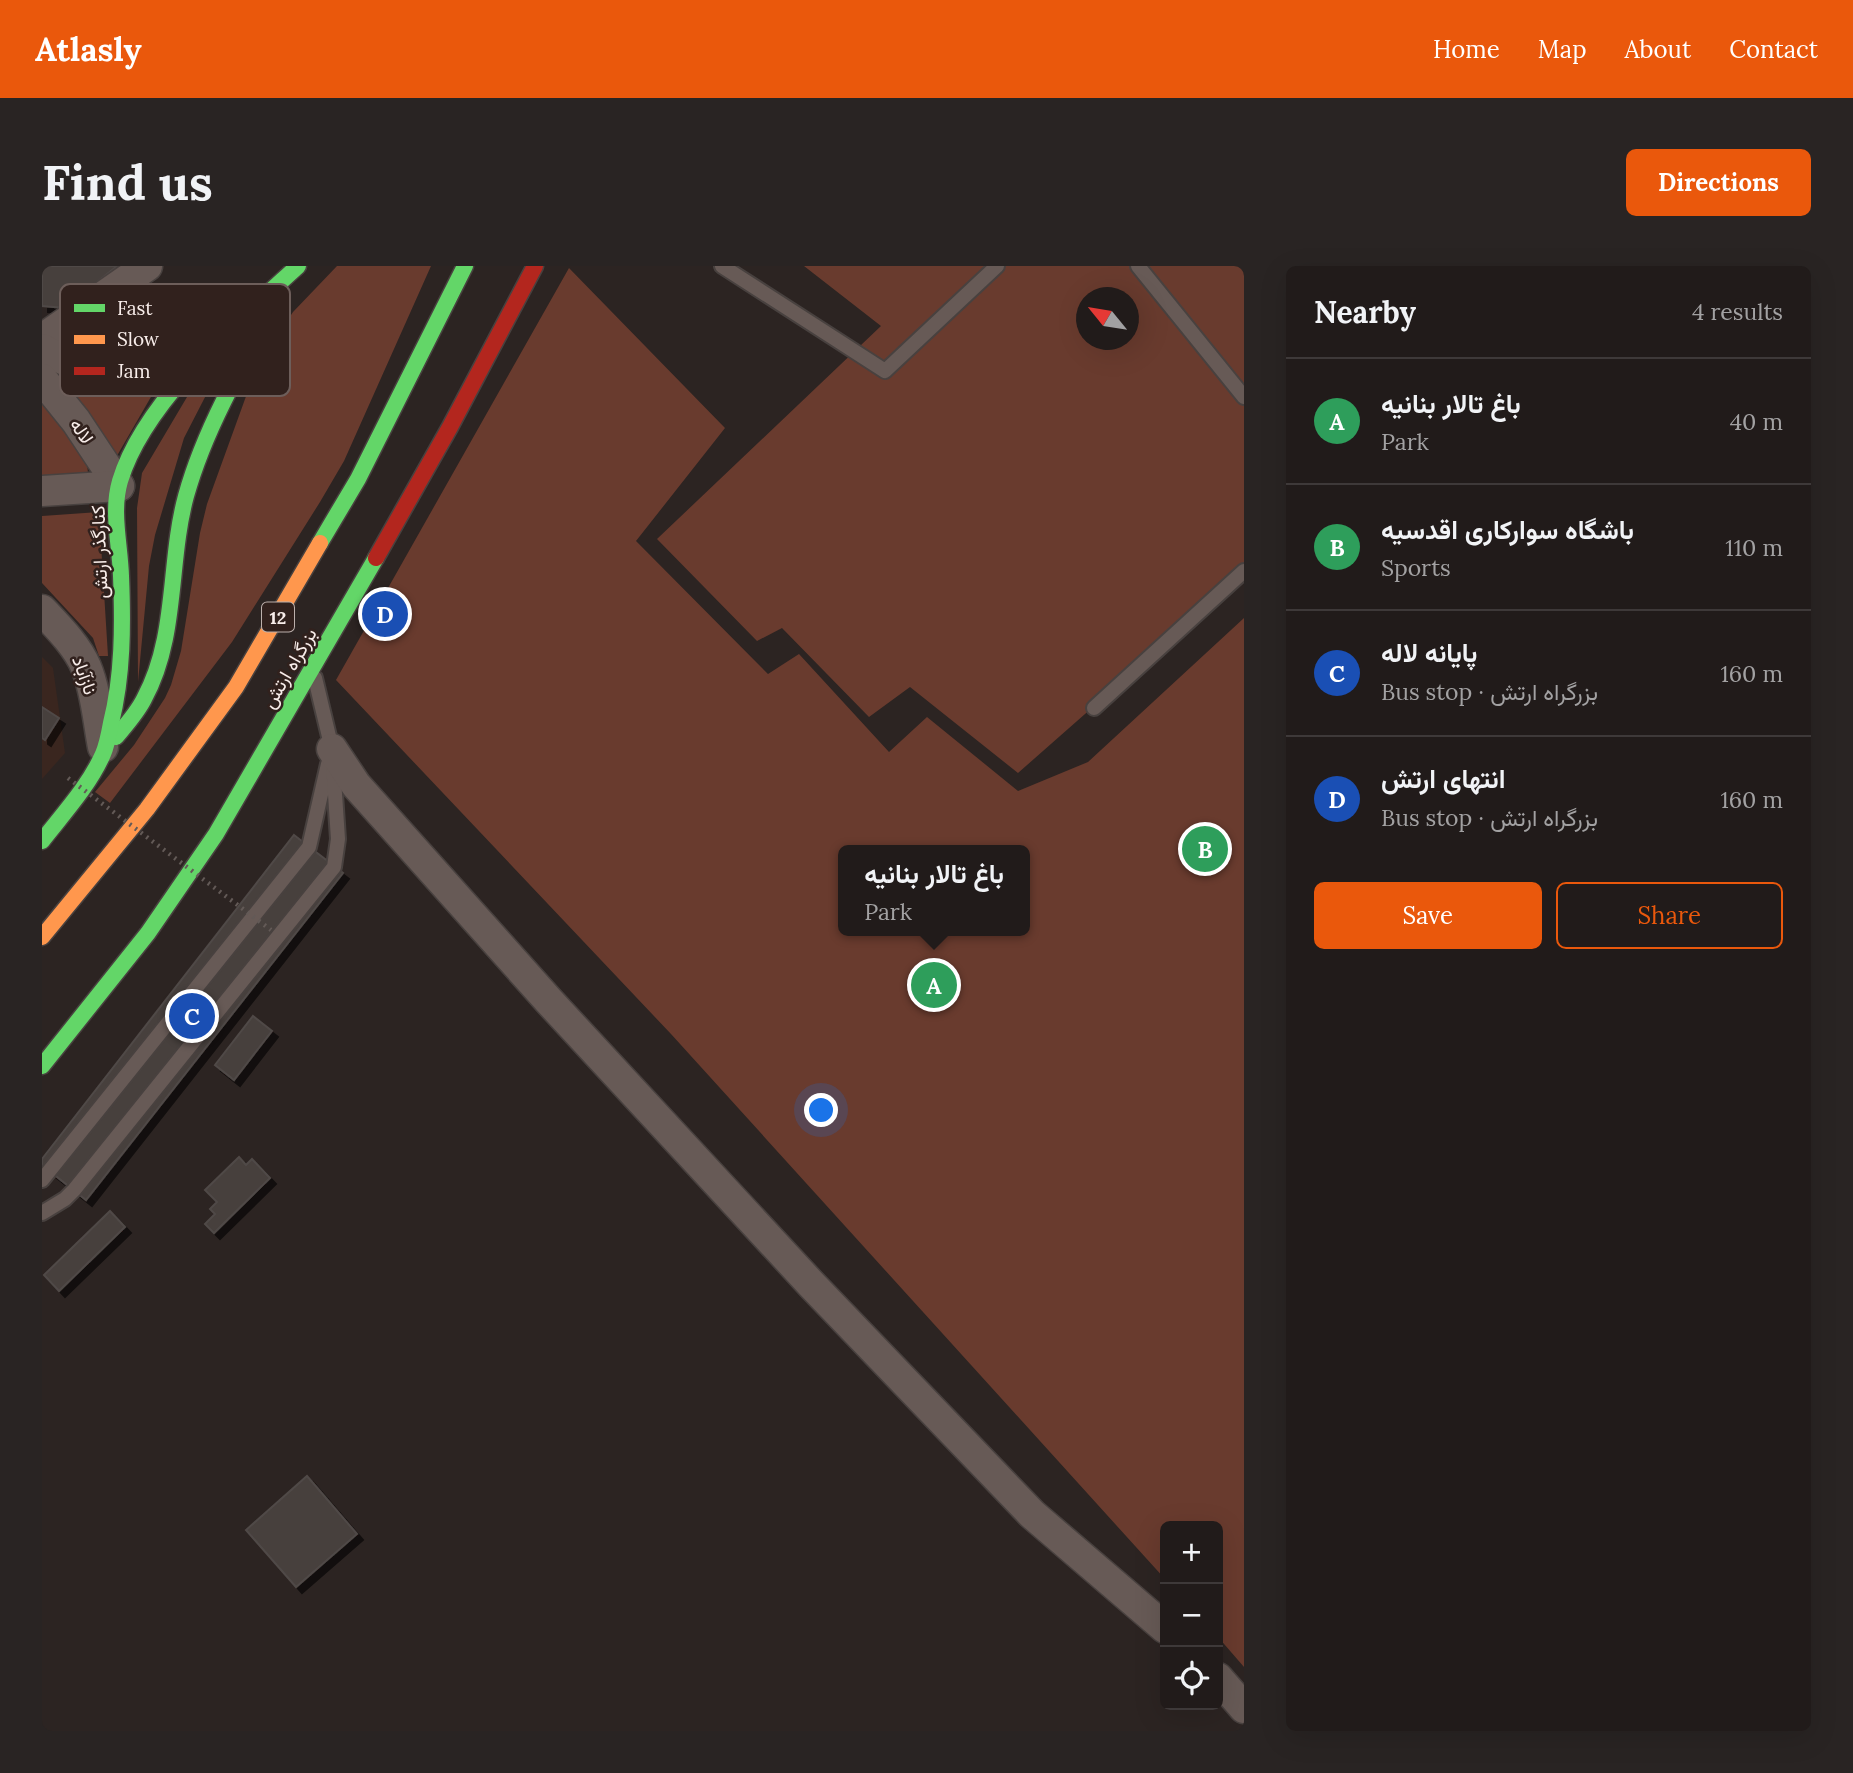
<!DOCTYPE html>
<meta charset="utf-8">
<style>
:root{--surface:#211b1a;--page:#292423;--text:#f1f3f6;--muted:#a2a1a2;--line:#3e3939;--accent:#ea580c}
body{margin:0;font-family:Lora,Vazirmatn,serif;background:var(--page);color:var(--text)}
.controls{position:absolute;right:21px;bottom:21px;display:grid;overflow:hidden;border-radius:10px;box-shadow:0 7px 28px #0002}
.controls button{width:63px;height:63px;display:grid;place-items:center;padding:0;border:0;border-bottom:2px solid var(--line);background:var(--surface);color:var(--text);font:35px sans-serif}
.compass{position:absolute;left:1034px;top:21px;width:63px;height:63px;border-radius:50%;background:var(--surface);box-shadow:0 7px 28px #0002;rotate:300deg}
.you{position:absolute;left:780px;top:845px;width:24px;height:24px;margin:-18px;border:5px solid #fff;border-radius:50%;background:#1a73e8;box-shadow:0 0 0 10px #1a73e833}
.badge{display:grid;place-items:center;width:46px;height:46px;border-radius:50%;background:var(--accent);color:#fff;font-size:23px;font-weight:700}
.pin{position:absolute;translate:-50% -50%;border:4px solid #fff;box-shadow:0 2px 7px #0006}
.popup{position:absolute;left:796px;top:579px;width:192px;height:91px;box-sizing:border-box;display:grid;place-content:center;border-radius:10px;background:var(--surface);filter:drop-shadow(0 2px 5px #0005);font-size:23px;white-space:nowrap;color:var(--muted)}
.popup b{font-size:26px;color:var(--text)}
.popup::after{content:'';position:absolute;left:50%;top:100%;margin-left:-14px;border:14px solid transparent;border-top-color:var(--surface)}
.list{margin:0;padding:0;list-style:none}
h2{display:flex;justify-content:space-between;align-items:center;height:91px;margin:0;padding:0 28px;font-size:30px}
h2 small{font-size:23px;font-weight:400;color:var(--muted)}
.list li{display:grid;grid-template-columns:46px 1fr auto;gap:21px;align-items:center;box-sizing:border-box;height:126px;padding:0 28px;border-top:2px solid var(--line)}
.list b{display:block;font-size:26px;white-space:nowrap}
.list p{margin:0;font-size:23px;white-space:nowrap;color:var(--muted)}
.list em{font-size:23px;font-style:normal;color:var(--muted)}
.actions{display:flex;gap:14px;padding:21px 28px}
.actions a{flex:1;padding:16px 0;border:2px solid var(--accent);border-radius:10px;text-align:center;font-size:24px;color:var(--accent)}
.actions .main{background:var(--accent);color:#fff}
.icon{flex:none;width:38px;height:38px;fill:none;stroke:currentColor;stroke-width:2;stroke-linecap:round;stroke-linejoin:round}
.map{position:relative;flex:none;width:1202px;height:1465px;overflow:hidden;border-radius:10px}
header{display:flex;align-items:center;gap:42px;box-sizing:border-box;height:98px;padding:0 35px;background:var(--accent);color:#fff}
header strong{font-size:33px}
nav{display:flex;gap:38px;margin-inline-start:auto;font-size:24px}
.intro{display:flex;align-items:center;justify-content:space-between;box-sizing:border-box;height:168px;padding:0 42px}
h1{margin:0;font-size:49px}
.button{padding:18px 32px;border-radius:10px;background:var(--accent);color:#fff;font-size:24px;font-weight:700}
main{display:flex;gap:42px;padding:0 42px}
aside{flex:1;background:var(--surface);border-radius:10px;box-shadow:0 7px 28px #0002}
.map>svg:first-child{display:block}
.built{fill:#3a261f}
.green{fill:#693b2e;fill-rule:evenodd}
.building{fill:#47403e;stroke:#504947;stroke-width:2;filter:url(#shadow)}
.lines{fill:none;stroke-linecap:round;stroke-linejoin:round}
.lane-casing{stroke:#48413f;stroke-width:18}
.street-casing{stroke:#48413f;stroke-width:33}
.fast-casing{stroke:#48413f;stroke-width:19}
.slow-casing{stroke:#48413f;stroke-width:19}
.jam-casing{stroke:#48413f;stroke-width:19}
.lane{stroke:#675a56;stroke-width:14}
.street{stroke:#675a56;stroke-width:30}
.fast{stroke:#63d668;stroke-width:16}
.slow{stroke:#ff974d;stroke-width:16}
.jam{stroke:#b3261e;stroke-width:16}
.path-bridge{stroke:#635a57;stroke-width:4.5;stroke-dasharray:2 5;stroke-linecap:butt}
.labels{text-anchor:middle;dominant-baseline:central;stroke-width:5;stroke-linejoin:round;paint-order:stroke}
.shield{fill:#31211d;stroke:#bcb0ac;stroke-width:2}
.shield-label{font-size:18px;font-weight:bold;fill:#f8edea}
.street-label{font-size:19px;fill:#f8edea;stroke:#31211d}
.key{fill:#31211d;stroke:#6d5e5a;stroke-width:2}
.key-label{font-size:19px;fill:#f8edea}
</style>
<header>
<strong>Atlasly</strong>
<nav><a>Home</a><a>Map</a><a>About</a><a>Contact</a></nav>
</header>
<div class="intro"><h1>Find us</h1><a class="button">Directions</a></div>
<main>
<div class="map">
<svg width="1202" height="1465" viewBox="0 0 1202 1465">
<defs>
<filter id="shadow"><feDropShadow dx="6" dy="6" stdDeviation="0" flood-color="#0009"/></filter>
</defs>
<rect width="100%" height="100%" fill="#2c2422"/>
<path class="built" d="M 0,391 L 11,402 L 23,487 L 0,513 Z"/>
<g class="green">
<path d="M 295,0 L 389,0 L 302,195 L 278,236 L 190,376 L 68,537 L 53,526 L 92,479 L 123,432 L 129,419 L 139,385 L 158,267 L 165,238 L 215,100 L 251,46 Z"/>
<path d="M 762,0 L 1202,0 L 1202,308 L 976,507 L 868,421 L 827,451 L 740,362 L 715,375 L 615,273 L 839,60 ZM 1044,32 L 1086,32 L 1086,74 L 1044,74 Z"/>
<path d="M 527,2 L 683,162 L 594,275 L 726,408 L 757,388 L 847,486 L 885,451 L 976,525 L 1046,496 L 1202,352 L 1202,1401 L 1176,1371 L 1176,1260 L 1123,1260 L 1123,1313 L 629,768 L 294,414 ZM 801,584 L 983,584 L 983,665 L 801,665 Z"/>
<path d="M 0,94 L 117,117 L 72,195 L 50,153 L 35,132 Z"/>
<path d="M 179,100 L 142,172 L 113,269 L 107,300 L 96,416 L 95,242 L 100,207 L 145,131 Z"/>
<path d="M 0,133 L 45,196 L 46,208 L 0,215 Z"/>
<path d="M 57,246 L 66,390 L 57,390 L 51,372 L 0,317 L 0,250 Z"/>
</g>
<g class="building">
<path d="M 0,0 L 75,0 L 23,42 L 0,40 Z"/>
<path d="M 0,441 L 17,452 L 3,474 L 0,472 Z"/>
<path d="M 252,569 L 301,607 L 44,934 L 0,899 L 0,893 Z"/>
<path d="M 211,750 L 230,765 L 192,814 L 173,799 Z"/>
<path d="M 197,891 L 204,899 L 210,893 L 228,912 L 172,967 L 163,958 L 173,948 L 168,943 L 175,936 L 163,924 Z"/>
<path d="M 68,945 L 83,961 L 17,1025 L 2,1009 Z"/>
<path d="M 265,1210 L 315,1268 L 254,1321 L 204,1264 Z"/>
</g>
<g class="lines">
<g class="lane-casing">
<g id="lane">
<path d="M 680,0 L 843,105 L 955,0"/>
<path d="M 1096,0 L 1202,131"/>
<path d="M 1052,442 L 1202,305"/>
<path d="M 0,914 L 267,581 L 286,498"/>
<path d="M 0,947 L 23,933 L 32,924 L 292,601 L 296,573 L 290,483 L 273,412"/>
</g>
</g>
<g class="street-casing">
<g id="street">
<path d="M 0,73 L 105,0"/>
<path d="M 0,83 C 63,116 98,121 160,84"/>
<path d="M 0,113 L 34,155 L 77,220"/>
<path d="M 0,225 L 77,220"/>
<path d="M 0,344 C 16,361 35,380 44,401 C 54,425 56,455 61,481"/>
<path d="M 290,483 L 314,519 L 507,735 L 770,1019 L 990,1248 L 1123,1362"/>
<path d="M 1176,1412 L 1202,1442"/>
</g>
</g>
<g class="fast-casing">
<g id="fast">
<path d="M 278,277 L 316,213 L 423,0"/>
<path d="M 74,471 C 84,459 95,447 102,433 C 136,371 126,296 144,230 C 163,162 200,99 235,38"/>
<path d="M 0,575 C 21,548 47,520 61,488 C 65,479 67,468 69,457 C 81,409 81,359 79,310 C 78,278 69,246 78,215 C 102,135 196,55 256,0"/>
<path d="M 0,800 L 106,667 L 174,568 L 334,292"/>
</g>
</g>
<g class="slow-casing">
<path id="slow" d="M 0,671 L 105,543 L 194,421 L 278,277"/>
</g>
<g class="jam-casing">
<path id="jam" d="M 334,292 L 408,161 L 493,0"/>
</g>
<use href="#lane" class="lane"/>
<use href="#street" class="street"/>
<use href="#fast" class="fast"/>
<use href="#slow" class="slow"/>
<use href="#jam" class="jam"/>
<path class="path-bridge" d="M 26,512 L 229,664"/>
</g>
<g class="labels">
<rect class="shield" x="220" y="336.5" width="32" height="29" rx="5"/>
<g class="shield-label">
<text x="236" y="351">12</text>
</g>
<g class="street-label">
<text transform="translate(40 165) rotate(56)">لاله</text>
<text transform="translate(57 286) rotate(-92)">کنارگذر ارتش</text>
<text transform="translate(247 402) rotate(-60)">بزرگراه ارتش</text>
<text transform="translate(43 409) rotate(70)">نازآباد</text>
</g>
</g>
<rect x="18" y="18" width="230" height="112" rx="10" class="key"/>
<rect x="32" y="38" width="31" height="8" fill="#63d668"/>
<rect x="32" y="69" width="31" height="9" fill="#ff974d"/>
<rect x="32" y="101" width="31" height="8" fill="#b3261e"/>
<g class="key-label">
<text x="75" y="49">Fast</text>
<text x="75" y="80">Slow</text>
<text x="75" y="112">Jam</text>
</g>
</svg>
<div class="controls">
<button>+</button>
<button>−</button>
<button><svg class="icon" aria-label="locate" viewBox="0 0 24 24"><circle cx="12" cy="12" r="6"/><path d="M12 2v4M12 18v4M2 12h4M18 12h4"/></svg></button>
</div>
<svg class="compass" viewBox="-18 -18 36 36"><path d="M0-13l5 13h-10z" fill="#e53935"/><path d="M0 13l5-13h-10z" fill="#a2a1a2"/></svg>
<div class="you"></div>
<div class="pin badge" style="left:892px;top:719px;background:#2e9e5b">A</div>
<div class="popup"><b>باغ تالار بنانیه</b>Park</div>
<div class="pin badge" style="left:1163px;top:583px;background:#2e9e5b">B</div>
<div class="pin badge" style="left:150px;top:750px;background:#1a4fb4">C</div>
<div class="pin badge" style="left:343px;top:348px;background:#1a4fb4">D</div>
</div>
<aside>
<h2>Nearby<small>4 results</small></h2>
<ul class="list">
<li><span class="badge" style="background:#2e9e5b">A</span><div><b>باغ تالار بنانیه</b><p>Park</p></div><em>40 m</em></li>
<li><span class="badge" style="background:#2e9e5b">B</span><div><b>باشگاه سوارکاری اقدسیه</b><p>Sports</p></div><em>110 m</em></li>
<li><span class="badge" style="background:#1a4fb4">C</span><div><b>پایانه لاله</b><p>Bus stop · بزرگراه ارتش</p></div><em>160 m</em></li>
<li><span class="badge" style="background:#1a4fb4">D</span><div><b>انتهای ارتش</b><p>Bus stop · بزرگراه ارتش</p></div><em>160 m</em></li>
</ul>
<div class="actions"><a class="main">Save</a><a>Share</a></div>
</aside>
</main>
